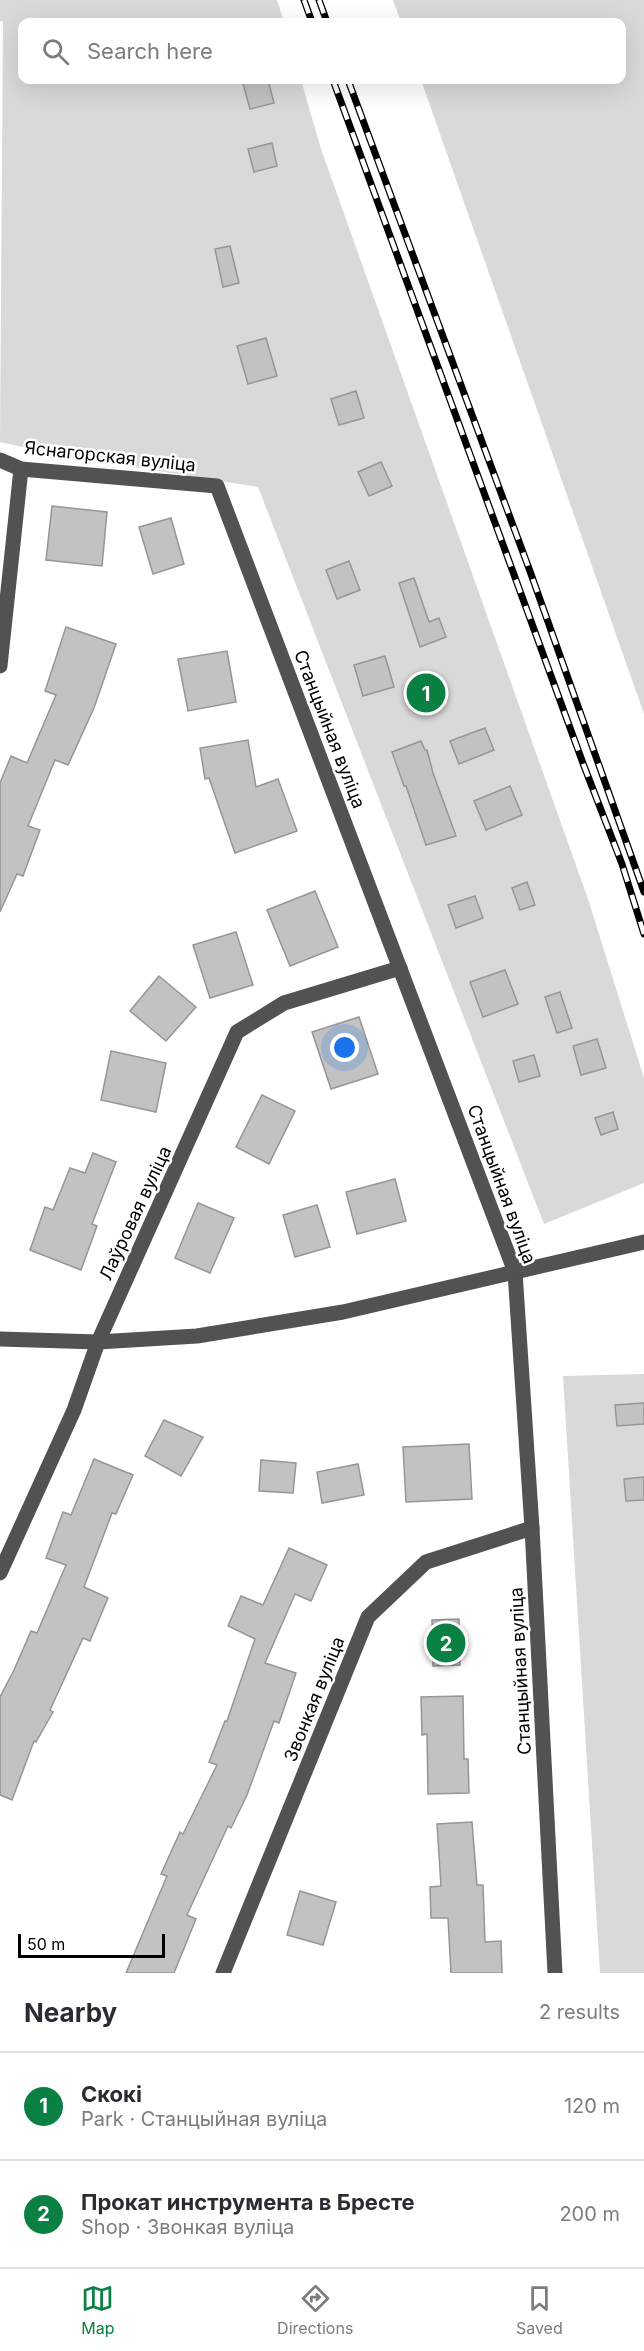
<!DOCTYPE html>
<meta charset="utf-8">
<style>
:root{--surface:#fff;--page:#f2f2f3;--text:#2b2b33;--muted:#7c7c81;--line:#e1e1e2;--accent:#0b8043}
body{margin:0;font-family:Inter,sans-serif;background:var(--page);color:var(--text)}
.scale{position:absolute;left:18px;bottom:15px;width:147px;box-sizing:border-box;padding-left:6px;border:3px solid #000;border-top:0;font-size:16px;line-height:21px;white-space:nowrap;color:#000;-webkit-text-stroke:4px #fff;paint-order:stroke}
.you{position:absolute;left:345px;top:1048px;width:21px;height:21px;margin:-15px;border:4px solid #fff;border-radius:50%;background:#1a73e8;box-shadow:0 0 0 9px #1a73e833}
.badge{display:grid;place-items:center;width:39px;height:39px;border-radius:50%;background:var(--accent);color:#fff;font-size:20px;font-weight:700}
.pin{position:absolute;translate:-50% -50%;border:3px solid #fff;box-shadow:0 2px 6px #0006}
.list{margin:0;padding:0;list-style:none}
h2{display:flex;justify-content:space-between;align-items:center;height:78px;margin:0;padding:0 24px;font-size:26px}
h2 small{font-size:20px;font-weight:400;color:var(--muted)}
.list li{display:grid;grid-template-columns:39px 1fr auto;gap:18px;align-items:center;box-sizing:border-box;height:108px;padding:0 24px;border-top:2px solid var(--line)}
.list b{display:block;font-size:22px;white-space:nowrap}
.list p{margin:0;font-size:20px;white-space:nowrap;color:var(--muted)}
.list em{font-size:20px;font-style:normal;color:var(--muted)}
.icon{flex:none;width:33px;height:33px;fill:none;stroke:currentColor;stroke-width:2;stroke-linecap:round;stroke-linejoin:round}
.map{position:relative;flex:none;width:644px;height:1973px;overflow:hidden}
.search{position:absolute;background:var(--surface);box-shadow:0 6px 24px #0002;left:18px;right:18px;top:18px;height:66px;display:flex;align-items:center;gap:15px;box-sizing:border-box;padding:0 21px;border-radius:12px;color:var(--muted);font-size:22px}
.sheet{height:294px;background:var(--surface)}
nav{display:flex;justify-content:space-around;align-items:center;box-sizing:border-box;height:84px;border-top:2px solid var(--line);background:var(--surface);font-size:16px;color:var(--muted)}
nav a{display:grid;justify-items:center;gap:3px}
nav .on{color:var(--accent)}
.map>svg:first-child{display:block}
.green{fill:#d9d9d9}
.building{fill:#c2c2c2;stroke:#969696;stroke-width:1.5}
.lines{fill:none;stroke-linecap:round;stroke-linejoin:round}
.minor{stroke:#525252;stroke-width:15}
.rail-casing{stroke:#000;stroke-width:7}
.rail{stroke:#fff;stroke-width:4.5;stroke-dasharray:14;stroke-linecap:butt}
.labels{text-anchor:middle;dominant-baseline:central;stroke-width:5;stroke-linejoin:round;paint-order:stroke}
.street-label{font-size:18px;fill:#000;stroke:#fff}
</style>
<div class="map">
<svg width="644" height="1973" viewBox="0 0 644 1973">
<rect width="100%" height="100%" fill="#fff"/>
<g class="green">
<path d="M 0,0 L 277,0 L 284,22 L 22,22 L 22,80 L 301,80 L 321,149 L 588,899 L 644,1078 L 644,1183 L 544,1224 L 258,487 L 61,455 L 0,442 L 3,22 L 0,21 Z"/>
<path d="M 393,0 L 644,0 L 644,714 L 421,80 L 622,80 L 622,22 L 401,22 Z"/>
<path d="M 644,1374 L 644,1973 L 600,1973 L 563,1376 Z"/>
</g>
<g class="building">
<path d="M 242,80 L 268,80 L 274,103 L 250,109 Z"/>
<path d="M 272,143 L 277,166 L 254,172 L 248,149 Z"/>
<path d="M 230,246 L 239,283 L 223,287 L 215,249 Z"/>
<path d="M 266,338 L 277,376 L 248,384 L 237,346 Z"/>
<path d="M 356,391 L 364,418 L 339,425 L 331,399 Z"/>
<path d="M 381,462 L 392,486 L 369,496 L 358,472 Z"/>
<path d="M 52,506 L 107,512 L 102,566 L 46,560 Z"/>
<path d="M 171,518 L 184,564 L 153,574 L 139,527 Z"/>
<path d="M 349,561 L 360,590 L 337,599 L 326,570 Z"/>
<path d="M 414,578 L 429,622 L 439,618 L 446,637 L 420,647 L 399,583 Z"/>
<path d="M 66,627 L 116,644 L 94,708 L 68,765 L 55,760 L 28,826 L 40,830 L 23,876 L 17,874 L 0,912 L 0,783 L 11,756 L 27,763 L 56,695 L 45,691 Z"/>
<path d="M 227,651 L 236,702 L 188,711 L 178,659 Z"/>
<path d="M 385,656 L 394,687 L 363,696 L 354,665 Z"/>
<path d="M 485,728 L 494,750 L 459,764 L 450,741 Z"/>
<path d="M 248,740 L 256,787 L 278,779 L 297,831 L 235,853 L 209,778 L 205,779 L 200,748 Z"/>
<path d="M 421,741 L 425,750 L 427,750 L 433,773 L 456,836 L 426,845 L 406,786 L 404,786 L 392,752 Z"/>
<path d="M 510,786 L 522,815 L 486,830 L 474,801 Z"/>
<path d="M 527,882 L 535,905 L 520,910 L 512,888 Z"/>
<path d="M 315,891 L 338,947 L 290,966 L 267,910 Z"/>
<path d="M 475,896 L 483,918 L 456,928 L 448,905 Z"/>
<path d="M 236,932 L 253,985 L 210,998 L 193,945 Z"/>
<path d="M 505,970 L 518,1004 L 483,1017 L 470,982 Z"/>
<path d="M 159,976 L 196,1007 L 166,1041 L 130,1011 Z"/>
<path d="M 560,992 L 572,1028 L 557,1033 L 545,997 Z"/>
<path d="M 359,1017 L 378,1074 L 331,1089 L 312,1032 Z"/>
<path d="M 597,1039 L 606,1068 L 581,1075 L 573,1046 Z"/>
<path d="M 111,1051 L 166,1063 L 156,1112 L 101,1100 Z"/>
<path d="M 534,1055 L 540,1076 L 519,1082 L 513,1061 Z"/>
<path d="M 262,1095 L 295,1111 L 269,1164 L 236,1147 Z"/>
<path d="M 613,1112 L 618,1129 L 601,1135 L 595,1118 Z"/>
<path d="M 93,1153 L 116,1162 L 92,1224 L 97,1226 L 81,1270 L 30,1250 L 45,1207 L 53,1210 L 70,1168 L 85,1173 Z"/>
<path d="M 395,1179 L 406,1221 L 357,1234 L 346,1192 Z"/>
<path d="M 198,1203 L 234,1218 L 210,1273 L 175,1258 Z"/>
<path d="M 317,1205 L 330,1247 L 295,1257 L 283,1215 Z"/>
<path d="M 644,1403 L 644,1424 L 617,1426 L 615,1405 Z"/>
<path d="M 164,1420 L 203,1437 L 181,1476 L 145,1456 Z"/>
<path d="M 469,1444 L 472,1499 L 406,1502 L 403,1447 Z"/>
<path d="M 94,1459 L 133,1475 L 116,1514 L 112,1513 L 84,1587 L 108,1598 L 90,1641 L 83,1638 L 50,1710 L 53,1712 L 36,1742 L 34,1741 L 12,1800 L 0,1795 L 0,1697 L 14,1670 L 31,1631 L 37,1633 L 66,1565 L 46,1558 L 63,1512 L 71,1515 Z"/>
<path d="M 261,1460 L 296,1463 L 293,1493 L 259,1491 Z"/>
<path d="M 358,1464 L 364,1495 L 322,1503 L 317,1472 Z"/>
<path d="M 644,1477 L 644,1500 L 626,1501 L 624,1479 Z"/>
<path d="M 289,1548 L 327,1565 L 311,1601 L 295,1594 L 265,1663 L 296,1673 L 279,1723 L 274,1721 L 247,1795 L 231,1828 L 228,1826 L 187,1915 L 196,1919 L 174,1973 L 126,1973 L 167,1876 L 161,1874 L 180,1832 L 183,1834 L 217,1765 L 209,1762 L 225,1721 L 227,1721 L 255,1639 L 228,1626 L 241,1596 L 263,1605 Z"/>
<path d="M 459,1619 L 460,1665 L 433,1666 L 432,1620 Z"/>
<path d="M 463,1696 L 464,1759 L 468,1759 L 469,1793 L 428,1794 L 427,1734 L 422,1735 L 421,1697 Z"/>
<path d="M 472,1822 L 477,1885 L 483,1885 L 485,1942 L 501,1941 L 502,1973 L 451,1973 L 448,1918 L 431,1918 L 430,1887 L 441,1886 L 437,1824 Z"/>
<path d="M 300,1891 L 336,1902 L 323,1945 L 287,1935 Z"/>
</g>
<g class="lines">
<g class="minor">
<path d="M 0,460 L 21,469 L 217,486 L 515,1272 L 532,1528 L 555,1973"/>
<path d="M 0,666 L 21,469"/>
<path d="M 0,1339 L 98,1342 L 197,1336 L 343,1312 L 644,1242"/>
<path d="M 0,1573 L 74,1410 L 98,1342 L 237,1032 L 284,1003 L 400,968"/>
<path d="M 223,1973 L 368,1617 L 426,1562 L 532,1528"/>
</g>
<g class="rail-casing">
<g id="rail">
<path d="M 304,0 L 312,22"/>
<path d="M 319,0 L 327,22"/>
<path d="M 333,80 L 584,766 L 622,864 L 644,934"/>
<path d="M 348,80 L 531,574 L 644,892"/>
</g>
</g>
<use href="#rail" class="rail"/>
</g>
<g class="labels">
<g class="street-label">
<text transform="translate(110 456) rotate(6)">Яснагорская вуліца</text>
<text transform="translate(330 729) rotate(69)">Станцыйная вуліца</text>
<text transform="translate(502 1184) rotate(70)">Станцыйная вуліца</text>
<text transform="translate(135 1213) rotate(-65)">Лаўровая вуліца</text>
<text transform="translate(520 1671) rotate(-93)">Станцыйная вуліца</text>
<text transform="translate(314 1699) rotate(-68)">Звонкая вуліца</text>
</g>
</g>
</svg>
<div class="scale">50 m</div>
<div class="you"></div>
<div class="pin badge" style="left:426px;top:693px">1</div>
<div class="pin badge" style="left:446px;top:1643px">2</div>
<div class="search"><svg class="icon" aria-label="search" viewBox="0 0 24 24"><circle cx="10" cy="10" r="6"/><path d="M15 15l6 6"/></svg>Search here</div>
</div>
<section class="sheet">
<h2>Nearby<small>2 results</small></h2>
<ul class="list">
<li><span class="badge">1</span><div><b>Скокі</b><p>Park · Станцыйная вуліца</p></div><em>120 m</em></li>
<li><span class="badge">2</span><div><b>Прокат инструмента в Бресте</b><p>Shop · Звонкая вуліца</p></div><em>200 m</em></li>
</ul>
</section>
<nav>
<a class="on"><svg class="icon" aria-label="map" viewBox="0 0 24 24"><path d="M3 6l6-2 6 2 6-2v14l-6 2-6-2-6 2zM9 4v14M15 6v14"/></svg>Map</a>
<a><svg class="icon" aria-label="directions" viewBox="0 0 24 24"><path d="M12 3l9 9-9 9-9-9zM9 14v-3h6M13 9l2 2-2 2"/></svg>Directions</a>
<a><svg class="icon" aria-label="saved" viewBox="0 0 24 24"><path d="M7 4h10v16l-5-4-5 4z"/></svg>Saved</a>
</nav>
